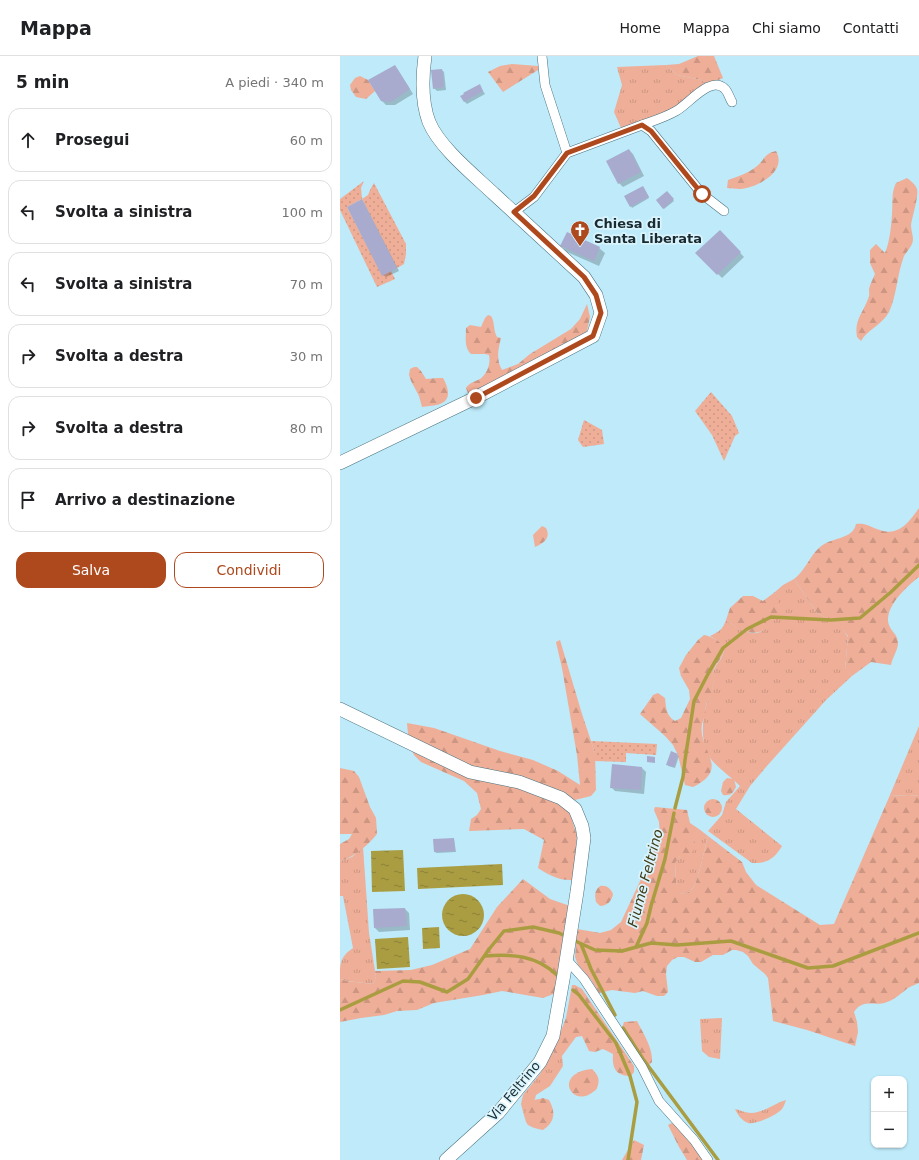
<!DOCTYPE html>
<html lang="it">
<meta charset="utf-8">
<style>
:root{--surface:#fff;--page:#f6f6f6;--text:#202124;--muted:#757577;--line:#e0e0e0;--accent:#ae491e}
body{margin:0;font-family:"DejaVu Sans",sans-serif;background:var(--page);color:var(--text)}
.controls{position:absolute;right:12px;bottom:12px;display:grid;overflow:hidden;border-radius:8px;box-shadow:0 1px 3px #0004}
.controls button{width:36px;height:36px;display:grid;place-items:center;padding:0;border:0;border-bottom:1px solid var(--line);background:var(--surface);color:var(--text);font:20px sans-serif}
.stop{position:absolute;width:12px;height:12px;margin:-9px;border:3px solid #ae491e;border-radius:50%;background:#fff}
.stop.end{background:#ae491e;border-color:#fff;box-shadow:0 1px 4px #0008}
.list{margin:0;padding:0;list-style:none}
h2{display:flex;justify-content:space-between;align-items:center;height:52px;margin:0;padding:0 16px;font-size:17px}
h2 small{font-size:13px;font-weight:400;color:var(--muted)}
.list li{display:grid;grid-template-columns:26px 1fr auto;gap:12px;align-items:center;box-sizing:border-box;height:64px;margin:0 8px 8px;padding:0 8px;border:1px solid var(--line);border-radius:12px}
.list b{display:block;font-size:15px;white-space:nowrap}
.list em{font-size:13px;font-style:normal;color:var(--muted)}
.actions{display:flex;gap:8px;padding:12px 16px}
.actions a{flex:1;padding:9px 0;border:1px solid var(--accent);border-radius:12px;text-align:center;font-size:14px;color:var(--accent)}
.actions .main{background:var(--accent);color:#fff}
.icon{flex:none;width:22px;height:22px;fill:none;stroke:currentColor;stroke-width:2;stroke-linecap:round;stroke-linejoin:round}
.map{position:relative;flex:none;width:579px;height:1104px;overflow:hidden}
header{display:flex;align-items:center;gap:24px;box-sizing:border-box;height:56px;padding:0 20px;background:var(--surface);border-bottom:1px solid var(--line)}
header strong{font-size:19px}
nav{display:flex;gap:22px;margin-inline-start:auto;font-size:14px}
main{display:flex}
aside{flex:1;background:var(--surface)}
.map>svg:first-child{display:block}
.grass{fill:url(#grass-tufts)}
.forest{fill:url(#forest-firs)}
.garden{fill:url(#garden-dots)}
.water{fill:url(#water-ripples)}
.shadow{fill:#0003}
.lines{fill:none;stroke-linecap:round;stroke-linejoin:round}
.stream{stroke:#aa9d41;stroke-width:3.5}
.building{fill:#a8abce}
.street-casing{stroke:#49727f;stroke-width:10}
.secondary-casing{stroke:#49727f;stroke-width:14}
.street{stroke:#fff;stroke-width:9}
.secondary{stroke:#fff;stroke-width:13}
.route{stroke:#ae491e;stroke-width:5}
.labels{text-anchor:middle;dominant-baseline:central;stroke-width:3.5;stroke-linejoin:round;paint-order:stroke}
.poi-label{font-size:13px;font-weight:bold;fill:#192a30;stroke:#daf4fd;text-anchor:start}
.street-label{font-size:13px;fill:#192a30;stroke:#daf4fd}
.water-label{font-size:14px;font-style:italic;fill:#413b14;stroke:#daf4fd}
</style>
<header>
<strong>Mappa</strong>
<nav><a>Home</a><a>Mappa</a><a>Chi siamo</a><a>Contatti</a></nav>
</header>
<main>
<aside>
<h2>5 min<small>A piedi · 340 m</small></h2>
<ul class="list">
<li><svg class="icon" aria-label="ahead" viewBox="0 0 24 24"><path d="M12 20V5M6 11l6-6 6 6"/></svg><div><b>Prosegui</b></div><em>60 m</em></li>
<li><svg class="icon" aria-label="left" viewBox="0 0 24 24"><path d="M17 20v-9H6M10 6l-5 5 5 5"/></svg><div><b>Svolta a sinistra</b></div><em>100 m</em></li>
<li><svg class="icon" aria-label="left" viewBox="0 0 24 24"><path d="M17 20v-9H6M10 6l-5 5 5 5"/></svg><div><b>Svolta a sinistra</b></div><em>70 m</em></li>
<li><svg class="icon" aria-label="right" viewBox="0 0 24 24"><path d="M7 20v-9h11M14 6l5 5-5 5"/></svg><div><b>Svolta a destra</b></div><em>30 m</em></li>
<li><svg class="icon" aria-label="right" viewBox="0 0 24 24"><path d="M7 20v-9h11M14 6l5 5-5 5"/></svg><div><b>Svolta a destra</b></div><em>80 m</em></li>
<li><svg class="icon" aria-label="arrive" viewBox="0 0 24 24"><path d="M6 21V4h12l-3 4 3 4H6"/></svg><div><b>Arrivo a destinazione</b></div></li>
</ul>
<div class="actions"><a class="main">Salva</a><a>Condividi</a></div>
</aside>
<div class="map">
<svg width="579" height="1104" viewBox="0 0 579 1104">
<defs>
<pattern id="grass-tufts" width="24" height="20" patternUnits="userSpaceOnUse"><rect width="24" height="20" fill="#efae97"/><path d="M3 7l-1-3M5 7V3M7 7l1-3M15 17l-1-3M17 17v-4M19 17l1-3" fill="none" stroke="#cc9682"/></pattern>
<pattern id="forest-firs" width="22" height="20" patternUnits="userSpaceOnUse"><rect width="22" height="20" fill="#efae97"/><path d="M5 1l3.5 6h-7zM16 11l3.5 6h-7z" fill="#cc9682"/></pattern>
<pattern id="garden-dots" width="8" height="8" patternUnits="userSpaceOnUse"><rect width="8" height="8" fill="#efae97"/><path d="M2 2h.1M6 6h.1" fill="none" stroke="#cc9682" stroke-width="1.8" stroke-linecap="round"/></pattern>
<pattern id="water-ripples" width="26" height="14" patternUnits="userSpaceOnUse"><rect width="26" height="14" fill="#aa9d41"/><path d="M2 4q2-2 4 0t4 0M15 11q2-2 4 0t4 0" fill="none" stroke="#8a8037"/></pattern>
</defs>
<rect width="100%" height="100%" fill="#beeaf9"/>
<g class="grass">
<path d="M 326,9 L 337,19 L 361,24 L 369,28 L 333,56 L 305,66 L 281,72 L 274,56 L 282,29 L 277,11 Z"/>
<path d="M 454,523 L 477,557 L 500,569 L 508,581 L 505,613 L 512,620 L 486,644 L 426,711 L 410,730 L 396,753 L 442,790 C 435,802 427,808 412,807 L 368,775 L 382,759 L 386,746 L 400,730 C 392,722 377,711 371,703 C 360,688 362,666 366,650 C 368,643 372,637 373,630 C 374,623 371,618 375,612 C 378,605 385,601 383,593 C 382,587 375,583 370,580 C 379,576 383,573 386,564 C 395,570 410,582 422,575 C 427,572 435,558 439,552 L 435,536 L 443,529 Z"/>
<path d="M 579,670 L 579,739 L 569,740 L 550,739 Z"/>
<path d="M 359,773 L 368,780 C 365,790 358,826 353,832 C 349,837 344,838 338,837 L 336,824 L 335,807 L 340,800 L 349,800 L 355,787 L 353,781 Z"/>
<path d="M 23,791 L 29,877 L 36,921 L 33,928 L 7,925 L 0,923 C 0,907 0,901 13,892 L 3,840 L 0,840 L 0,805 L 12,801 Z"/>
<path d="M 382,962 L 380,1003 L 369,1001 L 362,995 L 360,963 Z"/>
<path d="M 213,995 L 217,1000 L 222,1000 L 223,1010 L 210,1030 L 196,1039 L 195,1043 L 187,1052 L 185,1063 L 181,1048 L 183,1039 L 200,1018 Z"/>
<path d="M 446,1044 C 445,1047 444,1050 442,1053 C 437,1059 415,1069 408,1067 C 401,1064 398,1059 395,1053 C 400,1054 406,1057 411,1057 C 423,1057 435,1047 446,1044 Z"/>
</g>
<g class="forest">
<path d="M 358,0 L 374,0 L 383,22 L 369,28 L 361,24 L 337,19 L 326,9 L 339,8 Z"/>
<path d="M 172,8 L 198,10 L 198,14 L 163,36 L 148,16 L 160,10 Z"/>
<path d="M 20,20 L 28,24 L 35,35 L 26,43 L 16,41 L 11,34 L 10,29 L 15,22 Z"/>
<path d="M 436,95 C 448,116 416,132 400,133 C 396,133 391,132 387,132 L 388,124 C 397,121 409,117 417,110 C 424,104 425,97 436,95 Z"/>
<path d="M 567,122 C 571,125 575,128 577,133 C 579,140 572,161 571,169 C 571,174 573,179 573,184 C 572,191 567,195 564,200 C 557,218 557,239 549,256 C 542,269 528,273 521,285 L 517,281 C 514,264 523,257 528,243 C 530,239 529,237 529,233 C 530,228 533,223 535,218 L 530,207 L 530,194 L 536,188 L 545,197 C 550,185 551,171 552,159 C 553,147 551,137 556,127 Z"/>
<path d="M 247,248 L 250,261 L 247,275 L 237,283 L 132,338 L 128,337 L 126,332 C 129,327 134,326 140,323 C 147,318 151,308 149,299 L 145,298 L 131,298 C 124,291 126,282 126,272 L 130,269 L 141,271 L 145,262 L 148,259 L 151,260 C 155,266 153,274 157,281 L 161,282 C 158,294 156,303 162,314 L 178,308 L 190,298 L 231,273 L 240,263 Z"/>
<path d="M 74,311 L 77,311 L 81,315 L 86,323 L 98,322 L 103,322 C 106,327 108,332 108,338 C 107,351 91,349 82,351 L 79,340 L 71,325 L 69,319 L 70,313 Z"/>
<path d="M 579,452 L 579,521 C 567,530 543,552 549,569 C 552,577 558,578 558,588 C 557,596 552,602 551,609 L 531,606 L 512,620 L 505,614 L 508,580 L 499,569 L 477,557 L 454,523 C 465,515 469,501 479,492 C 490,481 513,484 516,468 C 524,467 527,469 534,472 C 557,482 566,470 579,452 Z"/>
<path d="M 202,470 L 206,472 C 211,482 204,487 195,491 L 193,479 Z"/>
<path d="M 435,536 C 437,541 439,547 439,552 C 438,566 423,580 408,576 C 400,574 393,569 386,564 L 390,552 L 403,540 L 413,540 L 423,545 Z"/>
<path d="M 364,579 C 370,580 382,585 383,592 C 385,600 378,605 375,611 C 371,618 374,623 373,629 C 373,637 368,643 366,649 C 365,652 366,656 365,659 C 364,662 363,665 362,668 C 357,694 392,712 353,731 L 345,729 L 338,699 L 333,689 L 325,680 L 300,658 L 313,639 L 318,637 L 325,642 C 326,651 326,660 335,665 L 341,662 L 350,643 L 349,634 L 341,620 L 339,612 L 346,599 L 358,584 Z"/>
<path d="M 220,584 L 242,658 L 255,697 L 256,734 L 251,740 L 235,744 L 127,708 L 71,682 L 68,678 L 67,667 L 94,672 L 160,695 L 193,704 L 218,715 L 240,729 L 237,699 L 222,612 L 216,586 Z"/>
<path d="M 68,687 L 215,742 L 229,754 L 237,780 L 233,824 C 220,825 209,819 198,812 L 204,784 L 184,773 L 129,775 L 131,763 L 137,759 L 141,753 L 137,737 L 124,725 L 81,706 L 74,699 Z"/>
<path d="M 0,712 L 14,715 L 19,721 L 30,751 L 36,762 L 37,778 C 28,789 15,801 0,805 L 0,788 L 9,783 L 12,778 L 0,778 Z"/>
<path d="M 387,722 L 394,723 L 396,731 C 393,737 391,740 383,739 L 381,735 L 383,726 Z"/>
<path d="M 550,739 L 569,740 L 579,739 L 579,927 C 575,929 571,930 568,932 C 561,937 556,943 547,946 C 534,951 523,942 514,956 L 517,966 L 518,976 L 515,990 L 467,974 L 433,965 L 428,922 L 425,918 L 413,908 L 408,900 L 403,896 L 396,894 L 392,894 L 383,899 L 373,899 L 361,906 L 355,906 L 344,901 L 338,901 L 332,904 L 327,910 L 326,918 L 328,936 L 324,940 L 317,940 L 303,935 L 295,937 L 272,934 L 259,937 L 251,924 L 238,909 L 235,901 L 237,873 L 260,877 L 271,874 L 281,866 L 309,806 L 320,779 L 319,766 L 314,754 L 315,751 L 347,754 L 350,767 L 359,773 L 354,781 C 356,789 355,794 349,800 L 340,800 L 335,807 L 336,825 L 339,837 C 344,838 349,837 353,832 C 358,826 365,790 368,780 L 402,806 L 406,816 L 416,829 L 480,869 L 494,868 Z"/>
<circle cx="373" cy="752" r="9"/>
<path d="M 183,823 L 210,843 L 230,850 L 216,937 L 203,942 L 162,935 L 143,939 L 94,947 L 77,954 L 57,955 L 44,959 L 21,962 L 0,966 L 0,923 L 7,925 L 33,928 L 36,921 L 35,915 L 71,914 L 92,909 L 130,893 L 157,851 Z"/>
<path d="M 260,830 C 267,829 270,832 273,838 C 272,845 267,850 260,850 L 256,846 C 255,839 254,835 260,830 Z"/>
<path d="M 232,929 L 235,929 L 242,933 L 294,1010 L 294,1016 L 291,1020 C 275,1020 272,1011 273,998 L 263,993 L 255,996 L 249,995 L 242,980 L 236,981 L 222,1000 L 217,1000 L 213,995 L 226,962 Z"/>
<path d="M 297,965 C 303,977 313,992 312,1006 L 306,1012 L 286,980 L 282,972 L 284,966 Z"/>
<path d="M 252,1013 C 257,1018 260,1022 258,1029 C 257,1033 256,1034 253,1036 C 232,1053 212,1017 252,1013 Z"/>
<path d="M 203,1042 L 209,1044 C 216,1056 215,1066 203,1074 C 198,1073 193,1072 188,1069 C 182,1062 186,1048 194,1044 C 197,1043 201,1043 203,1042 Z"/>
<path d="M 332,1067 L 337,1070 L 366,1104 L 347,1104 L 339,1091 L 328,1069 Z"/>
<path d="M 294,1084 L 304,1089 L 301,1104 L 282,1104 Z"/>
</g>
<g class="garden">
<path d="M 24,125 L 21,132 L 22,143 L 28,139 L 31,132 L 34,127 L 66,188 L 66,198 L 64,208 L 57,212 L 22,143 L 7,151 L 42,219 L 51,215 L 55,223 L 37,231 L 0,154 L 0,143 Z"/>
<path d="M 371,336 L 392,360 L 399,377 L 395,380 L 384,405 L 372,379 L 355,355 Z"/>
<path d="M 244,364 L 262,374 L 264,388 L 243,391 L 238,384 Z"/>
<path d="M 251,685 L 317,688 L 316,699 L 286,697 L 286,706 L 255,705 L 255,697 Z"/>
</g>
<g class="water">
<path d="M 63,794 L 65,835 L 32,836 L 31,795 Z"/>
<path d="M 162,808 L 163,829 L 78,833 L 77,812 Z"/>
<circle cx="123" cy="859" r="21"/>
<path d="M 99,871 L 100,892 L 83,893 L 82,872 Z"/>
<path d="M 68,881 L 70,911 L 37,913 L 35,883 Z"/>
</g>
<g class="shadow">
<path d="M 54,10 L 58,14 L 73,38 L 55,49 L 46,49 L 42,45 Z"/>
<path d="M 102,14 L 104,16 L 106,34 L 97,35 L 94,32 Z"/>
<path d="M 139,29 L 145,38 L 127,48 L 124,45 Z"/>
<path d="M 289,94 L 293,98 L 304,120 L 283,131 L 279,127 Z"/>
<path d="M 304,132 L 309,142 L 292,152 L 286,140 Z"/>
<path d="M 327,136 L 334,145 L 324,153 L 317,145 Z"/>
<path d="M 22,144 L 24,147 L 59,215 L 46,221 L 43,219 Z"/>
<path d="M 380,175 L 404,201 L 382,222 L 357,197 Z"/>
<path d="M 222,190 L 259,192 L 265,197 L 259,210 L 227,196 Z"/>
<path d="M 331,697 L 339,700 L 335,712 L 328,710 Z"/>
<path d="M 302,712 L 306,716 L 304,738 L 275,735 L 271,731 Z"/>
<path d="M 114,783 L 116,796 L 96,797 L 95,795 Z"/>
<path d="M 65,853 L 69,857 L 70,874 L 39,876 L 35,872 Z"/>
</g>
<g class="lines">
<g class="stream">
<path d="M 335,752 L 343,721 L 345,704 L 354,645 L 369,616 L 383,592 L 407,573 L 431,561 L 491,564 L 520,562 L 551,536 L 579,509"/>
<path d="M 233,884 L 255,894 L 282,895 L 311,887 L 337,889 L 391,885 L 468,912 L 493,910 L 579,877"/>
<path d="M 241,888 L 251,913 L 275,959"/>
<path d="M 296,891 L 307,867 L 311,850 L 325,803 L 334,757"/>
<path d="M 145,900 C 172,898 196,899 217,919"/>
<path d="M 233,934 L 239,939 L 276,987 L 290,1020 L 297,1046 L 288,1104"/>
<path d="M 0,954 L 63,925 L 80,926 L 107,936 L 128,923 L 150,892 L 164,875 L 193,871 L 219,877 L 227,881"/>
<path d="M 283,972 L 303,1003 L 378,1104"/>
</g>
</g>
<g class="building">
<path d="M 55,9 L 70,33 L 51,46 L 41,45 L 28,24 Z"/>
<path d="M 102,13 L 104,31 L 93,33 L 91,14 Z"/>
<path d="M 140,28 L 143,35 L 124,46 L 120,40 L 124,38 L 123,37 Z"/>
<path d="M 289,93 L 301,116 L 278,128 L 266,105 Z"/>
<path d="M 303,130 L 309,141 L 290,151 L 284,140 Z"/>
<path d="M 327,135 L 334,143 L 323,153 L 316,144 Z"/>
<path d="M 22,143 L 57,212 L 42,220 L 7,151 Z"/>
<path d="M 380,174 L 401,196 L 377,219 L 355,197 Z"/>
<path d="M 227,176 L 260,191 L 254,205 L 220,190 Z"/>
<path d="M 331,695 L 338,698 L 334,711 L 326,709 Z"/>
<path d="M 307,700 L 315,701 L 315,707 L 307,706 Z"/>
<path d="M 272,708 L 302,711 L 301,734 L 270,732 Z"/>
<path d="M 114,782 L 115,795 L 94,796 L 93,783 Z"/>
<path d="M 65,852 L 67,870 L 34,872 L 33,853 Z"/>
</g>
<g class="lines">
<g class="street-casing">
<g id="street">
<path d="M 202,0 L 205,29 L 227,97"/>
<path d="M 302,69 C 313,65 326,61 336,55 C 348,49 371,18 385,33 C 388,36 390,43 392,46"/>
<path d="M 174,156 L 194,141 L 227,97 L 302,69 L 311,75 L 362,138 L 384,155"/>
<path d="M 227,904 L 244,923 L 302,1011 L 319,1045 L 354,1084 L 368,1104"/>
</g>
</g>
<g class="secondary-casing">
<g id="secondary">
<path d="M 0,407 L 135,342 L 253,280 L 261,257 L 256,239 L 244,221 C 214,193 184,166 154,138 C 135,120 99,91 89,66 C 81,45 82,22 85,0"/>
<path d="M 0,653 L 130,716 L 179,726 L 221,742 L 235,753 L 242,770 L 244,782 L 237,836 L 224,918 L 213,980 L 200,1006 L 158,1057 L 106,1104"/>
</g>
</g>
<use href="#street" class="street"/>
<use href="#secondary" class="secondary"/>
</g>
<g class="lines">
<path class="route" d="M 136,342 L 253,280 L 261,257 L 256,239 L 244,221 L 174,156 L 194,140 L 227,97 L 302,69 L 311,75 L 362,138"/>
</g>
<defs>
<g id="church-pin" transform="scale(1)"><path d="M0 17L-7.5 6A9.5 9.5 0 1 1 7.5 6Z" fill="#ae491e" stroke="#daf4fd"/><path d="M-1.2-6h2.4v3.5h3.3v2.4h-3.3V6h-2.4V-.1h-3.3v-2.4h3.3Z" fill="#fff"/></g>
</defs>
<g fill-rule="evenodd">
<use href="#church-pin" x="240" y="174"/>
</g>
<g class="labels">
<g class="poi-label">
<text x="254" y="167">Chiesa di<tspan x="254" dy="15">Santa Liberata</tspan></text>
</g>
<g class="street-label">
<text transform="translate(174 1035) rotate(-50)">Via Feltrino</text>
</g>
<g class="water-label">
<text transform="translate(305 822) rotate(-75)">Fiume Feltrino</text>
</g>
</g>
</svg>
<div class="controls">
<button>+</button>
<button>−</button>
</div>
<div class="stop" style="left:362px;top:138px"></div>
<div class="stop end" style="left:136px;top:342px"></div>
</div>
</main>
